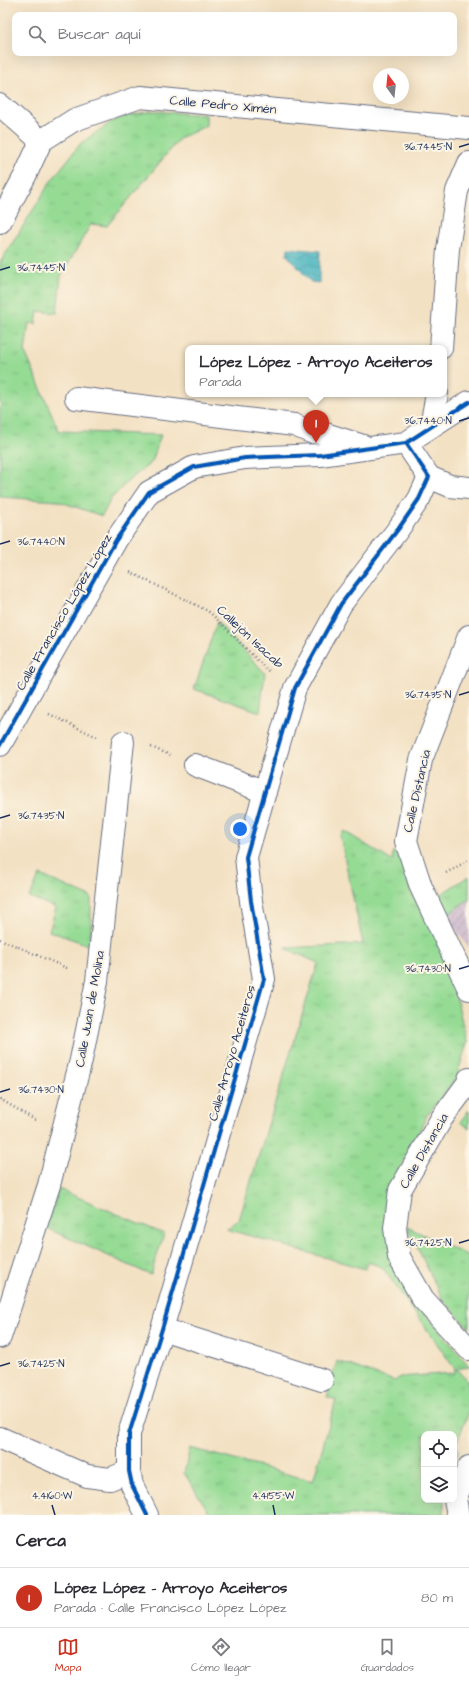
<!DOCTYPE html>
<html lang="es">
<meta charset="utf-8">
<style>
:root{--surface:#fff;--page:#f2f2f3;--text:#2b2b33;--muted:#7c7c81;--line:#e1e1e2;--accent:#c8321e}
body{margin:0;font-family:"Architects Daughter",sans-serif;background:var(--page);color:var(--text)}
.controls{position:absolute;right:12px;bottom:12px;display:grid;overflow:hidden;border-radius:8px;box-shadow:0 4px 16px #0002}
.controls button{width:36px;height:36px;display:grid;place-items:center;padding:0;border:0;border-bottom:1px solid var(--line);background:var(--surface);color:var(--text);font:20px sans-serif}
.compass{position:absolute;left:373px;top:68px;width:36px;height:36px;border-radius:50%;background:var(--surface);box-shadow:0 4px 16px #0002;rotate:345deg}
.you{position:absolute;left:240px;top:829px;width:14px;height:14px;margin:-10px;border:3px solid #fff;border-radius:50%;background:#1a73e8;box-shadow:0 0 0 6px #1a73e833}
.badge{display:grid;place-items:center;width:26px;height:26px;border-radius:50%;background:var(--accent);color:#fff;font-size:13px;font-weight:700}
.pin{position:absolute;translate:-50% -33px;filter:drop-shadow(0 1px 2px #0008)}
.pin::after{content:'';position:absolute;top:21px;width:14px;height:12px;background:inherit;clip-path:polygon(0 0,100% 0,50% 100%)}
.popup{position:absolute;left:185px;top:345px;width:262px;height:52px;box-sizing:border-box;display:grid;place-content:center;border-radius:8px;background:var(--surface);filter:drop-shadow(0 1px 3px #0005);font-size:13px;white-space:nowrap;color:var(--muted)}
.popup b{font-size:15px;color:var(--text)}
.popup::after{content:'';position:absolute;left:50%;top:100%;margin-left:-8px;border:8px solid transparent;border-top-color:var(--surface)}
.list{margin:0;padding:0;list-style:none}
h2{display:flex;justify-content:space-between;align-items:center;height:52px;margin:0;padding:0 16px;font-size:17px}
h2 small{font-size:13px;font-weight:400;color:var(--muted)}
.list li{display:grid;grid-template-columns:26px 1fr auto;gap:12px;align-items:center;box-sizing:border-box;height:60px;padding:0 16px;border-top:1px solid var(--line)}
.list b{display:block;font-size:15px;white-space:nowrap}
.list p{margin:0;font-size:13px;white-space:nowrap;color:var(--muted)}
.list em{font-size:13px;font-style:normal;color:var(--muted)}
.icon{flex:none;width:22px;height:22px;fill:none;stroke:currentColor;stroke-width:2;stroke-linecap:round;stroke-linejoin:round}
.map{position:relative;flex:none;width:469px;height:1515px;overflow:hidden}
.search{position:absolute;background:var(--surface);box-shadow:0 4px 16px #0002;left:12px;right:12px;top:12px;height:44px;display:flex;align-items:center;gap:10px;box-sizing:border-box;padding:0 14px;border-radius:8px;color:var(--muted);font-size:15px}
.sheet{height:112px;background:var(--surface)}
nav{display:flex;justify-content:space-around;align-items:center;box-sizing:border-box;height:56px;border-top:1px solid var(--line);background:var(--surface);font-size:11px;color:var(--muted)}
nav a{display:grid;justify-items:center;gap:2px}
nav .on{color:var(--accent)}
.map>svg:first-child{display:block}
.industrial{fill:url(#industrial-furrows)}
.grass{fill:url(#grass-tufts);stroke:#588579}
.water{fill:url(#water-waves);stroke:#30728f}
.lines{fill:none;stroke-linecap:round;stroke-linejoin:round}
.minor-casing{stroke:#676d81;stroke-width:24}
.path{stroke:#676d81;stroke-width:2.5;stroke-dasharray:1 3;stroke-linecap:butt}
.minor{stroke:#fff;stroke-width:22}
.cycleway-casing{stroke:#fcf5e5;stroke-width:6}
.cycleway{stroke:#0057b8;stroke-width:4}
.ticks{fill:none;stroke:#1b2f5e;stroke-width:1.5}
.labels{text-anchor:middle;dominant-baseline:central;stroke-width:4;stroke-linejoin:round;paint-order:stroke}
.street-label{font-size:13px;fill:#1b2f5e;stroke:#fcf5e5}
.ticks-label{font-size:10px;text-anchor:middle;fill:#1b2f5e;stroke:#fcf5e5;stroke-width:4;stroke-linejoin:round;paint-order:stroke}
</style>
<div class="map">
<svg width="469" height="1515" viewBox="0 0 469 1515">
<defs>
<pattern id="industrial-furrows" width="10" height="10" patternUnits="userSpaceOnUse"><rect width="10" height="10" fill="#cfbdcf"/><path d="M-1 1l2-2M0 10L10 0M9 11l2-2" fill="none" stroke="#a79aab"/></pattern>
<pattern id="grass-tufts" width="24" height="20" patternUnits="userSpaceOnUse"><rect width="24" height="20" fill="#95db94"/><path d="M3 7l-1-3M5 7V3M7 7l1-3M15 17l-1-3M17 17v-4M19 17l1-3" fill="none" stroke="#80bc82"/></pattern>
<pattern id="water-waves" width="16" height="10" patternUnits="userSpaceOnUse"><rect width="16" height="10" fill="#45b4c0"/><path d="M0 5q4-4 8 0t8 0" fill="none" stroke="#39939f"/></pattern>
</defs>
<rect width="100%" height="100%" fill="#fcf5e5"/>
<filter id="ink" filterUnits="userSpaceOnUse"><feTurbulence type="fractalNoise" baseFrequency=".025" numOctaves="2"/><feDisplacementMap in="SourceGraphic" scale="8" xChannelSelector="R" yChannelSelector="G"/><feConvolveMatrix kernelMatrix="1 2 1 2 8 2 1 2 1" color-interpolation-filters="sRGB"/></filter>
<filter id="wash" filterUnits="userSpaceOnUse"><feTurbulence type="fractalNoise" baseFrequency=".012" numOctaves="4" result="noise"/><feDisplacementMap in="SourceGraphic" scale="16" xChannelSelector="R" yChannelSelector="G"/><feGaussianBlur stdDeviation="0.9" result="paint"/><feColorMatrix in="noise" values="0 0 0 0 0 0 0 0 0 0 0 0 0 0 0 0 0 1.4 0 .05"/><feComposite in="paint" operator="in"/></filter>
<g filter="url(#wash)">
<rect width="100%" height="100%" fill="#f3e1c3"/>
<path class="industrial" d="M 469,899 L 469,948 L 446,916 Z"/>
<g class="grass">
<path d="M 152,111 L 206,115 L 206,126 L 180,138 L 107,226 L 91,224 L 61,276 L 57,313 L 38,311 L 36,324 L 29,323 L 25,352 L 59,431 L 161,435 L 152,462 L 127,482 L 111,499 L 102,516 L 58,501 L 0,497 L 0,263 L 51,181 L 81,143 L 111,122 L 126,116 Z"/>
<path d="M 217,622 L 265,673 L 260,712 L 194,689 Z"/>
<path d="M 344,831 L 392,861 L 393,851 L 402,860 L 410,889 L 445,952 L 467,1042 L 457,1077 L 428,1114 L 387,1193 L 386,1227 L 416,1302 L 469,1366 L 469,1367 L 456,1369 L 466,1378 L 469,1390 L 469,1412 L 456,1444 L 458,1452 L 454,1461 L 454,1434 L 424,1434 L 424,1500 L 444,1500 L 444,1515 L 211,1515 L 184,1473 L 190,1448 L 313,1481 L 336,1400 L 327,1397 L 337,1361 L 395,1381 L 400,1377 L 454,1373 L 455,1369 L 382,1267 L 368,1262 L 365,1269 L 226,1229 L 239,1220 L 318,963 L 285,948 L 363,944 L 340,836 Z"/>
<path d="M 40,875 L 91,897 L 91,946 L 49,931 L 56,908 L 29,897 Z"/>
<path d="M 469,876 L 469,899 L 446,916 L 435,898 Z"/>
<path d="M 469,1110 L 469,1128 L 460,1122 Z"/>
<path d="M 59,1189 L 164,1234 L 151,1275 L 46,1228 Z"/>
<path d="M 407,1227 L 469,1256 L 469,1328 L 443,1300 Z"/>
</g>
<path class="water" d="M 288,248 L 320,251 L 319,283 L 311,282 L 287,255 Z"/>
</g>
<g filter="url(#ink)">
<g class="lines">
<g class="minor-casing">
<g id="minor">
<path d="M 0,105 L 41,141"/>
<path d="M 41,141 L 74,120 L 140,97 L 469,128"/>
<path d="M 0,222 L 25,176 L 41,141"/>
<path d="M 441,348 L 448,249 L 457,191 L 469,163"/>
<path d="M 76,398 L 294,425 L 311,432 L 322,433 L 363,446"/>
<path d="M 431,426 L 437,394"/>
<path d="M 429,477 L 450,486 L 469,488"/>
<path d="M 469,636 L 421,760 L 406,841 L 421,887 L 469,989"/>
<path d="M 0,745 L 116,540 L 149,492 L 194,467 L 245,458 L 320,455 L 406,443 L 469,402"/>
<path d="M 195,765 L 265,792"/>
<path d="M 469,1079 L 468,1083 L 442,1118 L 400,1190 L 395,1228 L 399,1257 L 423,1299 L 469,1349"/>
<path d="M 162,1329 L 322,1380"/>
<path d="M 0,1337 L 49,1185 L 81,1060 L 97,981 L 123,742"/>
<path d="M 0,1438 L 87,1476 L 110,1479 L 129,1471"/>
<path d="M 147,1515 L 132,1485 L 129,1471 L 129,1434 L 162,1329 L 264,979 L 251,901 L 246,857 L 295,688 L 341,604 L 399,528 L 419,499 L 429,477 L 406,443"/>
<path d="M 458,1515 L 455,1499 L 469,1467"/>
</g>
</g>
<g class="path">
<path d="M 130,572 L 208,611 L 219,621 L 265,668 L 271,672"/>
<path d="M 49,714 L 97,737"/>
<path d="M 151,747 L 170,755"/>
<path d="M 446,873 L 469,860"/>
<path d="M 0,939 L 69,969"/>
<path d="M 0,1099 L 37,1121"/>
</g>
<use href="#minor" class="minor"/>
<g class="cycleway-casing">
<g id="cycleway">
<path d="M 0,745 L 116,540 L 149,492 L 194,467 L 245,458 L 320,455 L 406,443 L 469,402"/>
<path d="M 147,1515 L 132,1485 L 129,1471 L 129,1434 L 162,1329 L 264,979 L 251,901 L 246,857 L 295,688 L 341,604 L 399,528 L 419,499 L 429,477 L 406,443"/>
</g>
</g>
<use href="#cycleway" class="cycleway"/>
</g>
</g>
<path class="ticks" d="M 459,147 L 469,144M 0,270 L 10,267M 459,421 L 469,418M 0,544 L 10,541M 459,695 L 469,692M 0,818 L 10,815M 459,969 L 469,966M 0,1092 L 10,1089M 459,1243 L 469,1240M 0,1366 L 10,1363M 52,1505 L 55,1515M 273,1505 L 275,1515"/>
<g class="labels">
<g class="street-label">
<text transform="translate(223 105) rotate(5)">Calle Pedro Ximén</text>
<text transform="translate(64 612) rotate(-60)">Calle Francisco López López</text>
<text transform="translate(250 637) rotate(43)">Callejón Isacab</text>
<text transform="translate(417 791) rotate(-77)">Calle Distancia</text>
<text transform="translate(90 1009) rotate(-80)">Calle Juan de Molina</text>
<text transform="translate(232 1053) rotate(-74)">Calle Arroyo Aceiteros</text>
<text transform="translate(424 1151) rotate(-60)">Calle Distancia</text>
</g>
</g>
<g class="ticks-label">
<text x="428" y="150">36.7445°N</text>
<text x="41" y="271">36.7445°N</text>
<text x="428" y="424">36.7440°N</text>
<text x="41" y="545">36.7440°N</text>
<text x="428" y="698">36.7435°N</text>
<text x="41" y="819">36.7435°N</text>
<text x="428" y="972">36.7430°N</text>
<text x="41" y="1093">36.7430°N</text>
<text x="428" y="1246">36.7425°N</text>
<text x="41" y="1367">36.7425°N</text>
<text x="52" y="1499">4.4160°W</text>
<text x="273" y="1499">4.4155°W</text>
</g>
</svg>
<div class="controls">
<button><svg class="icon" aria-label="locate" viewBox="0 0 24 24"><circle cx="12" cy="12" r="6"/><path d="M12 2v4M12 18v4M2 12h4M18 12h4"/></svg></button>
<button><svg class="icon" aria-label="layers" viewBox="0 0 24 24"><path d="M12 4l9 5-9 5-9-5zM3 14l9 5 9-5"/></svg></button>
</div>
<svg class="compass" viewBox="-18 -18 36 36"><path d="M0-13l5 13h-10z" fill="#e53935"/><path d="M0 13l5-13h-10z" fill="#7c7c81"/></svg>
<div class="you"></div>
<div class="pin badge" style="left:316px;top:443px">1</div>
<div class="popup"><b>López López - Arroyo Aceiteros</b>Parada</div>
<div class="search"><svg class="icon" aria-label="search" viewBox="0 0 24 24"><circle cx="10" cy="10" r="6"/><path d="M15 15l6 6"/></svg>Buscar aquí</div>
</div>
<section class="sheet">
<h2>Cerca<small></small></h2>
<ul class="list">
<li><span class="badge">1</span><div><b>López López - Arroyo Aceiteros</b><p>Parada · Calle Francisco López López</p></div><em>80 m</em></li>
</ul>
</section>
<nav>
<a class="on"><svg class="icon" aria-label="map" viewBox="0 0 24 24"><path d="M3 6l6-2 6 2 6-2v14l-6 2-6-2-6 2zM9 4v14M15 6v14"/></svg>Mapa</a>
<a><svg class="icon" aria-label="directions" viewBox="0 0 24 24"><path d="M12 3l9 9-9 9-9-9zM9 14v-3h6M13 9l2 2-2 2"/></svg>Cómo llegar</a>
<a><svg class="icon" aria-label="saved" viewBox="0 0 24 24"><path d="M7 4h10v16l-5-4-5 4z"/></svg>Guardados</a>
</nav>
